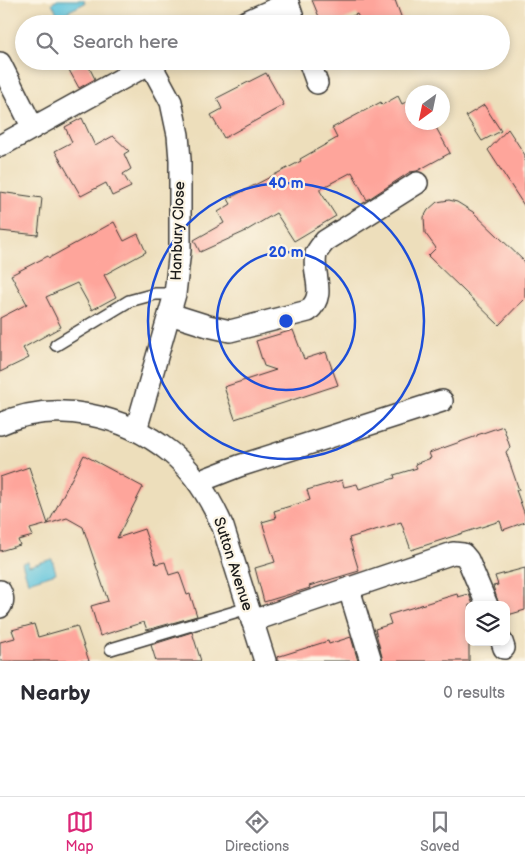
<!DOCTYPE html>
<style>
:root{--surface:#fff;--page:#f7f7f7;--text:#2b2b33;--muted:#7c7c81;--line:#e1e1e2;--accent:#db2777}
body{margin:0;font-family:"Balsamiq Sans",sans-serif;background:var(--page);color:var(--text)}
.controls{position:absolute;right:15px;bottom:15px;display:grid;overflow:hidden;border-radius:10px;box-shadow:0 2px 8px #0003}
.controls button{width:45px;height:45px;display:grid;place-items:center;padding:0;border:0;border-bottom:1px solid var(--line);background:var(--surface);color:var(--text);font:25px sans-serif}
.compass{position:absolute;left:405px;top:85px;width:45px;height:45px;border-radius:50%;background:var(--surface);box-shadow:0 2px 8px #0003;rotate:213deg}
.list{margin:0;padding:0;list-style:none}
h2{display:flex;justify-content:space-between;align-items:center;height:65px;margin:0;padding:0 20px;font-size:21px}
h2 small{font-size:16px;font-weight:400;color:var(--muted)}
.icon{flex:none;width:28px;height:28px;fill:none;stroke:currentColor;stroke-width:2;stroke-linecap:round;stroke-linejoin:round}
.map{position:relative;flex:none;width:525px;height:661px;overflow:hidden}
.search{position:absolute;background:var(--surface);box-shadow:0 2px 8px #0003;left:15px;right:15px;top:15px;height:55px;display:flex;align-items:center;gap:12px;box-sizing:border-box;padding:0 18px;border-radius:28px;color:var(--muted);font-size:19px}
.sheet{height:135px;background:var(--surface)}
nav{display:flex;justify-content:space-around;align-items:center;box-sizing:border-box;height:70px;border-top:1px solid var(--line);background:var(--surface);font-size:14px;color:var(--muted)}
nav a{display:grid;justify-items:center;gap:2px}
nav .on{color:var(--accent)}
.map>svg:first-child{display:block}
.water{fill:#5fc4dd;stroke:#3e707c}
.building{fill:#fea59b}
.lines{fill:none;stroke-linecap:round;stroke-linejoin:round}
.lane-casing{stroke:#3b3934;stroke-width:14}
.street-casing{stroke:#3b3934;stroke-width:24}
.lane{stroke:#fff;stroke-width:11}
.street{stroke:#fff;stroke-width:21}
.ring{fill:none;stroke:#1d4ed8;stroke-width:2.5}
.labels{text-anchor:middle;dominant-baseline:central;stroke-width:4.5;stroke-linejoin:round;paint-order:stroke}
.street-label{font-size:15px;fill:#1c1c1c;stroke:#fcf5e5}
.centre{fill:#1d4ed8;stroke:#fcf5e5;stroke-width:2.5}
.ring-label{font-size:15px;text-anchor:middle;font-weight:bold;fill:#1d4ed8;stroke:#fcf5e5;stroke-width:4.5;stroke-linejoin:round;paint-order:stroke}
</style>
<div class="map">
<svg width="525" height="661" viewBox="0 0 525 661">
<rect width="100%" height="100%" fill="#fcf5e5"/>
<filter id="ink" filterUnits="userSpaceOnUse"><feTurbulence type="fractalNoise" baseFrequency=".02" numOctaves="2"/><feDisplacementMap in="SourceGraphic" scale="10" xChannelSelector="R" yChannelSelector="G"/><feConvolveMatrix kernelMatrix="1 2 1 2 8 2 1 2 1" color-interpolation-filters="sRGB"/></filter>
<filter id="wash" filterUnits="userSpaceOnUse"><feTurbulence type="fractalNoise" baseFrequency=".0096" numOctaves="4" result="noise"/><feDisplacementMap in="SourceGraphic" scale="20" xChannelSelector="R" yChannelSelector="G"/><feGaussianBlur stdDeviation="1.12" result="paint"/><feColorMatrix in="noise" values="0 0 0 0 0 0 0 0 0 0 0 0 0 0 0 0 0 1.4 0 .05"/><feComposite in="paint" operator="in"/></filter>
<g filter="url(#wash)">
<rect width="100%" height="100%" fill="#eddebb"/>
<g class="water">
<path d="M 58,0 L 84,0 L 85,3 L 65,13 L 67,18 L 61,21 L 52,3 Z"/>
<path d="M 52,559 L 56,573 L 28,582 L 22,563 L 28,561 L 29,566 Z"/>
</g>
<g id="blocks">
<g class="building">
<path d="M 312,0 L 395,0 L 402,19 L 389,24 L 362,24 L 357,14 L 334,24 L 322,24 Z"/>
<path d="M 86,61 L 95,79 L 79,88 L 69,70 Z"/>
<path d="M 266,73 L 284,105 L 224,138 L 211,115 L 222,109 L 217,98 Z"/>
<path d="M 398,96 L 402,104 L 412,99 L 412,122 L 433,122 L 450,153 L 417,171 L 410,172 L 367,200 L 352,172 L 320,189 L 320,191 L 336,216 L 294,241 L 276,213 L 244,232 L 200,252 L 194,240 L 224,223 L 218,212 L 231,204 L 228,199 L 301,161 L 300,159 L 337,138 L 332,128 L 381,102 L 382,105 Z"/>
<path d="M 484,105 L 501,131 L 482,141 L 466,116 Z"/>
<path d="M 82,118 L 95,146 L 113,136 L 129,151 L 124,154 L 131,169 L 123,174 L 131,187 L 112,196 L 106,183 L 81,196 L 55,151 L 72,142 L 65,127 Z"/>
<path d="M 508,129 L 525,155 L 525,207 L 488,150 Z"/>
<path d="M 0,192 L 42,198 L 38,235 L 0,231 Z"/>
<path d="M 449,200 L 457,202 L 473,212 L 525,262 L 525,298 L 499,325 L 428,256 L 436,248 L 425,233 L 424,217 L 428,210 L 437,202 Z"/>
<path d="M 114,222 L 124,241 L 138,234 L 146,252 L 104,275 L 116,297 L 92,310 L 77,283 L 46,297 L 61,327 L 23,348 L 29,358 L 0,372 L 0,318 L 27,304 L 11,275 L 48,256 L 49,258 Z"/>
<path d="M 293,330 L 304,359 L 326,352 L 338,385 L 235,419 L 224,387 L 276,370 L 264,366 L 256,341 Z"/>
<path d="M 503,426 L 510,447 L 506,452 L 519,490 L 516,490 L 525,515 L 525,522 L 503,530 L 500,521 L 411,550 L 401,522 L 349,538 L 359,571 L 309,586 L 310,588 L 264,602 L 255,568 L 275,562 L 262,522 L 276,518 L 274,511 L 310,500 L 307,490 L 342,480 L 344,487 L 357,484 L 359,489 L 395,478 L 394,475 L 417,468 L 415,464 L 431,458 L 429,453 L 477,436 L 477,435 Z"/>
<path d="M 84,455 L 143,487 L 117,538 L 144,529 L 156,564 L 165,562 L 169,575 L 179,572 L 187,595 L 190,594 L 197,616 L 147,630 L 144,622 L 100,636 L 91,606 L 108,601 L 83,527 L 67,518 L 48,524 Z"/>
<path d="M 29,467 L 48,524 L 30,529 L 33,536 L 18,540 L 20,545 L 0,551 L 0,477 Z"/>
<path d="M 525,568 L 525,610 L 508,615 L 506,605 L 499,605 L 493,586 L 498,585 L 495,576 Z"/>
<path d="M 457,594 L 458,597 L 469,594 L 473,605 L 469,605 L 469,661 L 383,661 L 375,629 L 391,624 L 388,615 Z"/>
<path d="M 34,624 L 38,637 L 77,626 L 89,661 L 0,661 L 0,642 L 15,638 L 12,630 Z"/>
<path d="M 192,632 L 201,661 L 156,661 L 151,645 Z"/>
<path d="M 351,637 L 358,661 L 277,661 L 277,657 L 328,641 L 329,644 Z"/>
</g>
</g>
</g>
<g filter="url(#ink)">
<use href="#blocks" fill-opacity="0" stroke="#3b3934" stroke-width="1"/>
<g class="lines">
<g class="lane-casing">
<g id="lane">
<path d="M 56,345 L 129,301 L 155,294 L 175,294"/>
<path d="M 111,649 L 248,608"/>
</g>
</g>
<g class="street-casing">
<g id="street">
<path d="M 287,0 L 295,24"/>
<path d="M 241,24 L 288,3"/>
<path d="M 309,61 L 317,83"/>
<path d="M 0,63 L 33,128"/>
<path d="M 0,146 L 154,61"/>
<path d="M 170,314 L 208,326 L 230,331 L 308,311 C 328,294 311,275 316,254 C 318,249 322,245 325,241 L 417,183"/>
<path d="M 0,424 C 56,399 124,415 170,452 C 194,471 211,500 223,527 L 265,661"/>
<path d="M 136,430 L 175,294 L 180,250 L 180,160 L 178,135 L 171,102 L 150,63"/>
<path d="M 198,482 L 239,466 L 442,401"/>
<path d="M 349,589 L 371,661"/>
<path d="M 0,591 C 3,597 4,601 0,607"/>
<path d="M 252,621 L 453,553 L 463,554 L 468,560 L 487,605"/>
<path d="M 502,642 L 504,648"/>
</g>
</g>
<use href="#lane" class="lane"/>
<use href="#street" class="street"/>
</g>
</g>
<g class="ring">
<circle cx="286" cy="321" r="69"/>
<circle cx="286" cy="321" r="138"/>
</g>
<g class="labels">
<g class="street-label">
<text transform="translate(178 231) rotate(-88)">Hanbury Close</text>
<text transform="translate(233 564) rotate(72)">Sutton Avenue</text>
</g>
</g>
<circle cx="286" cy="321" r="8" class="centre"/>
<g class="ring-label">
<text x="286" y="188">40 m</text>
<text x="286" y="257">20 m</text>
</g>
</svg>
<div class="controls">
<button><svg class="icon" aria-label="layers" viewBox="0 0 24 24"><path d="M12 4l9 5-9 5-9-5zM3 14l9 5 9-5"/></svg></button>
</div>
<svg class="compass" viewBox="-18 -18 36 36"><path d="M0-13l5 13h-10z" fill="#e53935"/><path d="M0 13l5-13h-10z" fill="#7c7c81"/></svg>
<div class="search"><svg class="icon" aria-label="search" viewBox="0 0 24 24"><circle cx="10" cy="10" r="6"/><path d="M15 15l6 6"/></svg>Search here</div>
</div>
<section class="sheet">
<h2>Nearby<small>0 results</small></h2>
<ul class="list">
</ul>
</section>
<nav>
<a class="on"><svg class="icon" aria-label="map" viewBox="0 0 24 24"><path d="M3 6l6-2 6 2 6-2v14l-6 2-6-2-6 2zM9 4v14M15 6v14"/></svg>Map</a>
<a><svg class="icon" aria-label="directions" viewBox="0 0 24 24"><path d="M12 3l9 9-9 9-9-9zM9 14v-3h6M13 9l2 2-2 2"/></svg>Directions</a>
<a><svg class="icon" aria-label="saved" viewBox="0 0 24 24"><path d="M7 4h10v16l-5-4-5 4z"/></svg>Saved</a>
</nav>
